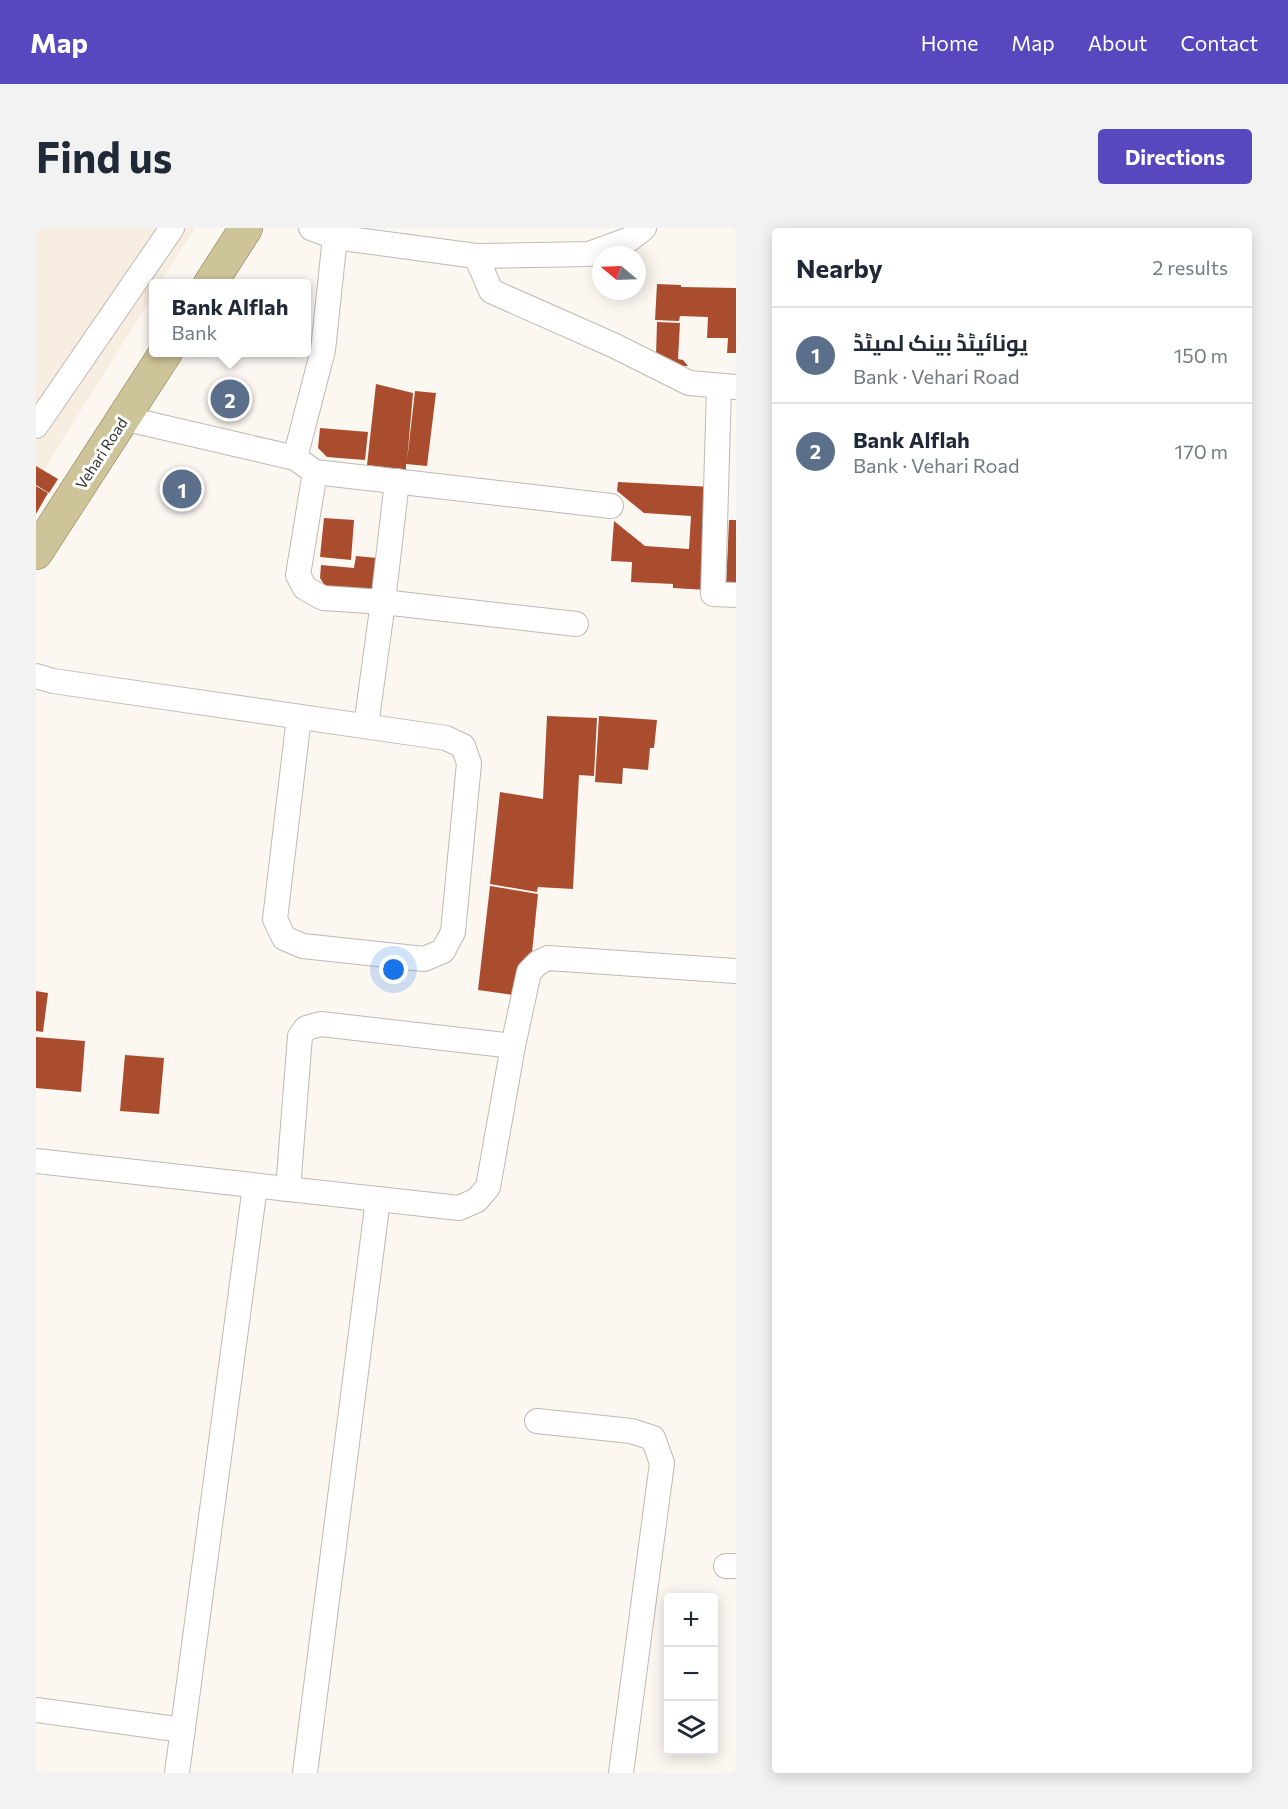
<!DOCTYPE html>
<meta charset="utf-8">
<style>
:root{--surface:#fff;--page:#f2f2f3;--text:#1f2937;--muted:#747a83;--line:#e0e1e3;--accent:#5748c0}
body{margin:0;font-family:Commissioner,Cairo,sans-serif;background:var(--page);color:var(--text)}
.controls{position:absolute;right:18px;bottom:18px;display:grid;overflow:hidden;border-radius:6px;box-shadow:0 3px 15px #0003}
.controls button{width:54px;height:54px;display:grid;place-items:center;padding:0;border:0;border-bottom:2px solid var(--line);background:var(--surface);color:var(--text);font:30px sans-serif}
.compass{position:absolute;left:556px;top:18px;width:54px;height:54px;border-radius:50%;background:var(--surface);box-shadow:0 3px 15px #0003;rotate:289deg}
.you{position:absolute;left:358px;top:742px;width:21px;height:21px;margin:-15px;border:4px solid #fff;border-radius:50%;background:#1a73e8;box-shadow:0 0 0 9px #1a73e833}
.badge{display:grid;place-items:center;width:39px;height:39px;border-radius:50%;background:var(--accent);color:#fff;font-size:20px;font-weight:700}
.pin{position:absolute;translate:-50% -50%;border:3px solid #fff;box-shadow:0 2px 6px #0006}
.popup{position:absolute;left:113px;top:51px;width:162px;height:78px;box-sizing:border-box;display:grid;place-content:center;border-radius:6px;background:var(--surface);filter:drop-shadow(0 2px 4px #0005);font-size:20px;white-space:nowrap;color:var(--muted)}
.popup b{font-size:22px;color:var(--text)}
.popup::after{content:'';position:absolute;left:50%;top:100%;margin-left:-12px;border:12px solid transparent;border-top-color:var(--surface)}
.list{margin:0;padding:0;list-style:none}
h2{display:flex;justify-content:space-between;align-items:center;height:78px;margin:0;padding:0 24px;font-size:26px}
h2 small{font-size:20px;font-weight:400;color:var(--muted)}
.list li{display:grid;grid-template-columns:39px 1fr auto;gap:18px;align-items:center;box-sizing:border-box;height:96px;padding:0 24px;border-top:2px solid var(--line)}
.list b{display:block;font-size:22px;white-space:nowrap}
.list p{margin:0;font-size:20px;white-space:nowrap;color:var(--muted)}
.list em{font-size:20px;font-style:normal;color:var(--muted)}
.icon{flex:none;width:33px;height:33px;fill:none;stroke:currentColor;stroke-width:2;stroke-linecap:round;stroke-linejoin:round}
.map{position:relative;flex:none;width:700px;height:1545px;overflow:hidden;border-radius:6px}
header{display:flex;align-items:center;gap:36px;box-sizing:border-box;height:84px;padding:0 30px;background:var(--accent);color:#fff}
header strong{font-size:28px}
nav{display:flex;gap:33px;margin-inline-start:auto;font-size:21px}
.intro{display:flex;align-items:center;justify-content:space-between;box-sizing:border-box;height:144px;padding:0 36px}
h1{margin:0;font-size:42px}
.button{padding:15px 27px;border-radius:6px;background:var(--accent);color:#fff;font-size:21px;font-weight:700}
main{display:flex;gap:36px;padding:0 36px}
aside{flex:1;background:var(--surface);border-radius:6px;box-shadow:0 3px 15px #0003}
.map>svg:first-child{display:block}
.built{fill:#f8ede1}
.building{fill:#aa4d2f}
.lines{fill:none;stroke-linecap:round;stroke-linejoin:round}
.street-casing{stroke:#beb9b3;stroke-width:26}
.primary-casing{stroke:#847748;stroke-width:34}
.street{stroke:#fff;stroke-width:24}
.primary{stroke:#cec499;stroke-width:33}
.labels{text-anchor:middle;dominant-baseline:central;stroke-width:6;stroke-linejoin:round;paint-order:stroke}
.street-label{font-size:15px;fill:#353331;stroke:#fff}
</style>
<header>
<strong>Map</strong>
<nav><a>Home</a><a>Map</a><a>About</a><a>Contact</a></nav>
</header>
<div class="intro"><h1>Find us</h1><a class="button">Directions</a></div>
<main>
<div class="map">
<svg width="700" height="1545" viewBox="0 0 700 1545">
<rect width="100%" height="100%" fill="#fdf7f2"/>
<path class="built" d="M 0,0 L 159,0 L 124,55 L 118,56 L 117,67 L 0,254 Z"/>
<g class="building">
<path d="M 621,56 L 645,57 L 645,59 L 700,60 L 700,125 L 691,125 L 692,110 L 671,110 L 672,89 L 644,88 L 643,93 L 619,92 Z"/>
<path d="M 621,94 L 644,95 L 642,131 L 647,132 L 652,138 L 638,138 L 620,128 Z"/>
<path d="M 340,156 L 377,165 L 371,233 L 379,163 L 400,165 L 391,238 L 370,236 L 370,242 L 331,237 Z"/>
<path d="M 284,200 L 332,204 L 329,232 L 291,229 L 282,220 Z"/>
<path d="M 0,238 L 22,251 L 13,265 L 0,257 Z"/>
<path d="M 582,254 L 676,259 L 671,362 L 637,360 L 637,356 L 595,354 L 596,334 L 575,333 L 578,293 L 609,318 L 653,321 L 655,288 L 608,285 L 581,263 Z"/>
<path d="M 0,258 L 12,265 L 0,286 Z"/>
<path d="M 288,290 L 318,292 L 315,332 L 284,329 Z"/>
<path d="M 693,292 L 700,292 L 700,362 L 690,361 Z"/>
<path d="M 320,328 L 351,331 L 338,365 L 291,361 L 284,350 L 285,337 L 318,340 Z"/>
<path d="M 511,488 L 561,490 L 558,548 L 543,547 L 537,661 L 502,659 L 503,653 L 501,664 L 454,656 L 464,564 L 507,571 Z"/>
<path d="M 563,488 L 621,492 L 618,520 L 614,520 L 612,542 L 587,540 L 586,556 L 559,554 Z"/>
<path d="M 454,658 L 502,666 L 495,734 L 484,768 L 442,762 Z"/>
<path d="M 0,763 L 12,765 L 7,804 L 0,803 Z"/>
<path d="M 0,809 L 49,813 L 45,864 L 0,860 Z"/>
<path d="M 89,827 L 128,830 L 123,886 L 84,883 Z"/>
</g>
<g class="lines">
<g class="street-casing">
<g id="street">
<path d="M 275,0 L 299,9 L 440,28 L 455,63 L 577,117 L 653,155 L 700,159"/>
<path d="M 440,28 L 553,26 L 594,11 L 608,0"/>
<path d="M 683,159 L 677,366 L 700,367"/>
<path d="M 87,190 L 259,230 L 279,244 L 575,278"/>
<path d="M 0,198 L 136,0"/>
<path d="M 259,230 L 287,122 L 299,9"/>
<path d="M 279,244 L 262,347 L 269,360 L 287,370 L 347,374 L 540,396"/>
<path d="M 0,448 L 17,453 L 410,510 L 427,518 L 433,535 L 417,704 L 407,723 L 388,731 L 267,718 L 248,710 L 239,691 L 263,489"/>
<path d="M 330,498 L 347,374 L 361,253"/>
<path d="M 0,933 L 423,980 L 441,972 L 452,959 L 477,818 L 493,744 L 502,735 L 512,730 L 700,743"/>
<path d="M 252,961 L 264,808 L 270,800 L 285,796 L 477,818"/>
<path d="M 501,1193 L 595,1203 L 617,1210 L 626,1235 L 585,1545"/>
<path d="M 690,1338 L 700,1338"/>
<path d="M 0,1482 L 147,1502"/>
<path d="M 141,1545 L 219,958"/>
<path d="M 269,1545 L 342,971"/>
</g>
</g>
<g class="primary-casing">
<g id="primary">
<path d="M 174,56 L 210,0"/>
<path d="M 0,325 L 130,124"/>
</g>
</g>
<use href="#street" class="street"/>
<use href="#primary" class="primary"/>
</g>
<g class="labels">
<g class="street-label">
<text transform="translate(65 225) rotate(-57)">Vehari Road</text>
</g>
</g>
</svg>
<div class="controls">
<button>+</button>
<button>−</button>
<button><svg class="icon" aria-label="layers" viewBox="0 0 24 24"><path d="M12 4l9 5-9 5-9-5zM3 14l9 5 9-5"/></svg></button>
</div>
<svg class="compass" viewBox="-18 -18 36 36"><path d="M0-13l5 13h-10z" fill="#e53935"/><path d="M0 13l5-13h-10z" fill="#747a83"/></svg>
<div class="you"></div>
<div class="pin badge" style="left:146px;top:261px;background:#5c6f8a">1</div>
<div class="pin badge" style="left:194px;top:171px;background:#5c6f8a">2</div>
<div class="popup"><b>Bank Alflah</b>Bank</div>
</div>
<aside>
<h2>Nearby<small>2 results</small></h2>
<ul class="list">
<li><span class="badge" style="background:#5c6f8a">1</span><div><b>یونائیٹڈ بینک لمیٹڈ</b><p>Bank · Vehari Road</p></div><em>150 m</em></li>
<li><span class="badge" style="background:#5c6f8a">2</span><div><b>Bank Alflah</b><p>Bank · Vehari Road</p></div><em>170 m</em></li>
</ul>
</aside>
</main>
